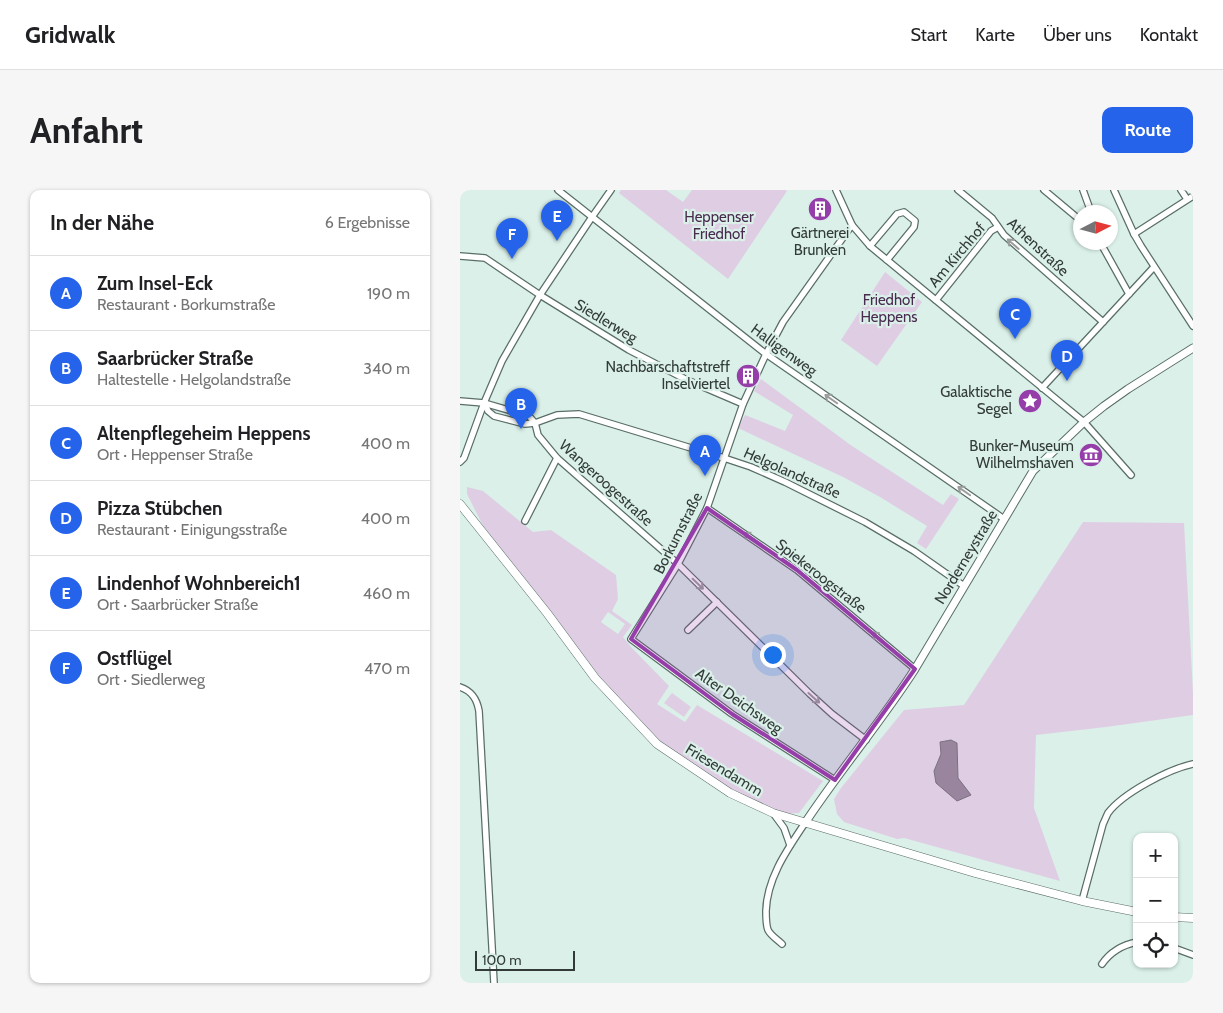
<!DOCTYPE html>
<html lang="de">
<meta charset="utf-8">
<style>
:root{--surface:#fff;--page:#f6f6f6;--text:#202124;--muted:#757577;--line:#e0e0e0;--accent:#2563eb}
body{margin:0;font-family:Cabin,sans-serif;background:var(--page);color:var(--text)}
.controls{position:absolute;right:15px;bottom:15px;display:grid;overflow:hidden;border-radius:10px;box-shadow:0 1px 4px #0004}
.controls button{width:45px;height:45px;display:grid;place-items:center;padding:0;border:0;border-bottom:1px solid var(--line);background:var(--surface);color:var(--text);font:25px sans-serif}
.compass{position:absolute;left:613px;top:15px;width:45px;height:45px;border-radius:50%;background:var(--surface);box-shadow:0 1px 4px #0004;rotate:84deg}
.scale{position:absolute;left:15px;bottom:12px;width:100px;box-sizing:border-box;padding-left:5px;border:2px solid #333b39;border-top:0;font-size:14px;line-height:18px;white-space:nowrap;color:#333b39;-webkit-text-stroke:4px #daf0e9;paint-order:stroke}
.you{position:absolute;left:312px;top:464px;width:18px;height:18px;margin:-12px;border:4px solid #fff;border-radius:50%;background:#1a73e8;box-shadow:0 0 0 8px #1a73e833}
.badge{display:grid;place-items:center;width:32px;height:32px;border-radius:50%;background:var(--accent);color:#fff;font-size:16px;font-weight:700}
.pin{position:absolute;translate:-50% -41px;filter:drop-shadow(0 1px 2px #0008)}
.pin::after{content:'';position:absolute;top:26px;width:18px;height:15px;background:inherit;clip-path:polygon(0 0,100% 0,50% 100%)}
.list{margin:0;padding:0;list-style:none}
h2{display:flex;justify-content:space-between;align-items:center;height:65px;margin:0;padding:0 20px;font-size:21px}
h2 small{font-size:16px;font-weight:400;color:var(--muted)}
.list li{display:grid;grid-template-columns:32px 1fr auto;gap:15px;align-items:center;box-sizing:border-box;height:75px;padding:0 20px;border-top:1px solid var(--line)}
.list b{display:block;font-size:19px;white-space:nowrap}
.list p{margin:0;font-size:16px;white-space:nowrap;color:var(--muted)}
.list em{font-size:16px;font-style:normal;color:var(--muted)}
.icon{flex:none;width:28px;height:28px;fill:none;stroke:currentColor;stroke-width:2;stroke-linecap:round;stroke-linejoin:round}
.map{position:relative;flex:none;width:733px;height:793px;overflow:hidden;border-radius:10px}
header{display:flex;align-items:center;gap:30px;box-sizing:border-box;height:70px;padding:0 25px;background:var(--surface);border-bottom:1px solid var(--line)}
header strong{font-size:24px}
nav{display:flex;gap:28px;margin-inline-start:auto;font-size:18px}
.intro{display:flex;align-items:center;justify-content:space-between;box-sizing:border-box;height:120px;padding:0 30px}
h1{margin:0;font-size:35px}
.button{padding:12px 22px;border-radius:10px;background:var(--accent);color:#fff;font-size:18px;font-weight:700}
main{display:flex;gap:30px;padding:0 30px}
aside{flex:1;background:var(--surface);border-radius:10px;box-shadow:0 1px 4px #0004}
.map>svg:first-child{display:block}
.green{fill:#dfcee3;fill-rule:evenodd}
.water{fill:#99869e;stroke:#7a7080}
.lines{fill:none;stroke-linecap:round;stroke-linejoin:round}
.minor-casing{stroke:#5a6e68;stroke-width:8}
.tertiary-casing{stroke:#5a6e68;stroke-width:9}
.secondary-casing{stroke:#5a6e68;stroke-width:9}
.minor{stroke:#fff;stroke-width:5.5}
.tertiary{stroke:#fff;stroke-width:7}
.secondary{stroke:#fff;stroke-width:8}
.oneway{stroke:#999d9c}
.marked{fill:#953da9;fill-opacity:0.2;stroke:#953da9;stroke-width:4;stroke-linejoin:round}
.labels{text-anchor:middle;dominant-baseline:central;stroke-width:4.5;stroke-linejoin:round;paint-order:stroke}
.park-label{font-size:15px;fill:#492b50;stroke:#daf0e9}
.poi-label{font-size:15px;fill:#333b39;stroke:#daf0e9;text-anchor:end}
.street-label{font-size:15px;fill:#333b39;stroke:#daf0e9}
</style>
<header>
<strong>Gridwalk</strong>
<nav><a>Start</a><a>Karte</a><a>Über uns</a><a>Kontakt</a></nav>
</header>
<div class="intro"><h1>Anfahrt</h1><a class="button">Route</a></div>
<main>
<aside>
<h2>In der Nähe<small>6 Ergebnisse</small></h2>
<ul class="list">
<li><span class="badge">A</span><div><b>Zum Insel-Eck</b><p>Restaurant · Borkumstraße</p></div><em>190 m</em></li>
<li><span class="badge">B</span><div><b>Saarbrücker Straße</b><p>Haltestelle · Helgolandstraße</p></div><em>340 m</em></li>
<li><span class="badge">C</span><div><b>Altenpflegeheim Heppens</b><p>Ort · Heppenser Straße</p></div><em>400 m</em></li>
<li><span class="badge">D</span><div><b>Pizza Stübchen</b><p>Restaurant · Einigungsstraße</p></div><em>400 m</em></li>
<li><span class="badge">E</span><div><b>Lindenhof Wohnbereich1</b><p>Ort · Saarbrücker Straße</p></div><em>460 m</em></li>
<li><span class="badge">F</span><div><b>Ostflügel</b><p>Ort · Siedlerweg</p></div><em>470 m</em></li>
</ul>
</aside>
<div class="map">
<svg width="733" height="793" viewBox="0 0 733 793">
<rect width="100%" height="100%" fill="#daf0e9"/>
<g class="green">
<path d="M 161,0 L 206,0 L 223,12 L 232,0 L 325,0 L 327,1 L 268,89 L 159,3 Z"/>
<path d="M 425,82 L 462,112 L 417,176 L 381,150 Z"/>
<path d="M 301,189 L 392,256 L 483,315 L 491,304 L 499,309 L 466,359 L 457,353 L 467,336 L 420,307 L 383,287 L 278,238 L 285,225 L 325,241 L 333,225 L 294,201 Z"/>
<path d="M 7,297 L 23,301 L 73,342 L 91,340 L 156,385 L 158,409 L 152,421 L 172,435 L 163,447 L 172,458 L 209,496 L 197,514 L 225,532 L 237,515 L 363,591 L 339,623 L 323,624 L 270,602 L 198,553 L 136,488 L 22,334 L 7,304 ZM 148,422 L 165,434 L 158,444 L 141,432 Z"/>
<path d="M 623,332 L 724,333 L 733,503 L 733,525 L 646,537 L 576,545 L 574,618 L 600,691 L 444,648 L 437,649 L 384,632 L 377,624 L 374,609 L 381,598 L 444,520 L 504,515 Z"/>
<path d="M 212,503 L 231,517 L 224,527 L 204,513 Z"/>
</g>
<path class="water" d="M 491,550 L 497,553 L 498,588 L 511,605 L 497,611 L 476,593 L 474,581 L 481,564 L 480,552 Z"/>
<g class="lines">
<g class="minor-casing">
<g id="minor">
<path d="M 98,0 L 306,164 L 544,329"/>
<path d="M 376,0 L 392,35 L 410,56 L 624,232 L 671,285"/>
<path d="M 498,0 L 532,28 L 544,45 L 643,132"/>
<path d="M 584,0 L 620,30"/>
<path d="M 623,0 L 631,22"/>
<path d="M 654,0 L 674,44 L 681,56 L 733,136"/>
<path d="M 721,0 L 727,9"/>
<path d="M 674,44 L 733,6"/>
<path d="M 640,52 L 669,104"/>
<path d="M 410,56 L 437,24 L 444,22 L 455,31 L 454,37 L 427,70"/>
<path d="M 0,66 L 25,68 L 80,105 L 169,160 L 227,190 L 283,214"/>
<path d="M 476,110 L 531,41 L 538,37"/>
<path d="M 582,198 L 694,77"/>
<path d="M 0,211 L 24,213 L 69,226 L 75,233 L 78,245 L 97,268 L 218,374 L 350,504 L 372,524 L 406,550"/>
<path d="M 24,213 L 28,221 L 34,226 L 65,234 L 75,233 L 97,225 L 119,224 L 264,268 L 291,277 L 325,292 L 405,332 L 454,361 L 504,396"/>
<path d="M 0,272 L 4,268 L 24,213 L 42,171 L 80,105 L 132,27 L 151,0"/>
<path d="M 247,318 L 337,380 L 455,479"/>
<path d="M 65,331 L 97,268"/>
<path d="M 228,440 L 257,412"/>
<path d="M 0,497 C 12,501 17,509 19,521 L 34,793"/>
<path d="M 375,590 L 272,524 L 171,449 L 218,374 L 247,318 L 283,214 L 306,164 L 323,132 L 392,35"/>
<path d="M 313,623 L 324,638 L 330,655"/>
<path d="M 622,711 L 643,634 C 645,630 646,627 648,623 C 663,603 709,579 733,574"/>
<path d="M 322,754 C 318,750 311,746 308,740 C 306,735 306,727 306,721 C 307,688 327,660 345,633"/>
<path d="M 714,758 L 733,765"/>
<path d="M 642,774 C 651,761 662,755 677,752"/>
</g>
</g>
<g class="tertiary-casing">
<path id="tertiary" d="M 345,633 C 380,580 421,532 455,479 L 573,281 L 624,232 L 644,216 L 668,199 L 733,158"/>
</g>
<g class="secondary-casing">
<g id="secondary">
<path d="M 0,314 L 87,423 L 135,488 L 197,554 L 270,603 L 313,623 L 515,683 L 622,711 L 677,722"/>
<path d="M 714,727 L 733,728"/>
</g>
</g>
<use href="#minor" class="minor"/>
<use href="#tertiary" class="tertiary"/>
<use href="#secondary" class="secondary"/>
</g>
<defs><path id="oneway-shaft" d="M-6 0H5M1.5-3L5.5 0L1.5 3" fill="none" stroke-width="1.6" stroke-linecap="round" stroke-linejoin="round" transform="scale(1.25)"/></defs>
<g class="oneway">
<use href="#oneway-shaft" transform="translate(553 54) rotate(-139)"/>
<use href="#oneway-shaft" transform="translate(371 209) rotate(-145)"/>
<use href="#oneway-shaft" transform="translate(504 301) rotate(-145)"/>
<use href="#oneway-shaft" transform="translate(290 347) rotate(-145)"/>
<use href="#oneway-shaft" transform="translate(238 394) rotate(44)"/>
<use href="#oneway-shaft" transform="translate(418 447) rotate(-140)"/>
<use href="#oneway-shaft" transform="translate(354 508) rotate(42)"/>
</g>
<path class="marked" d="M 247,318 L 337,380 L 455,479 L 375,590 L 272,524 L 171,449 Z"/>
<defs>
<g id="building-disc" transform="scale(1.25)"><circle r="9.5" fill="#953da9" stroke="#daf0e9"/><path d="M-4-6H4V6H1V3H-1V6H-4ZM-2.5-4.3h1.7v1.8h-1.7ZM.8-4.3h1.7v1.8H.8ZM-2.5-1h1.7V.8h-1.7ZM.8-1h1.7V.8H.8Z" fill="#fff"/></g>
<g id="sight-disc" transform="scale(1.25)"><circle r="9.5" fill="#953da9" stroke="#daf0e9"/><path d="M0-6L1.8-2.2L6-1.7L2.9 1.2L3.7 5.4L0 3.3L-3.7 5.4L-2.9 1.2L-6-1.7L-1.8-2.2Z" fill="#fff"/></g>
<g id="museum-disc" transform="scale(1.25)"><circle r="9.5" fill="#953da9" stroke="#daf0e9"/><path d="M0-6L6-3V-2H-6V-3ZM-5-1h2V3h-2ZM-1-1h2V3h-2ZM3-1h2V3H3ZM-6 4H6V6H-6Z" fill="#fff"/></g>
</defs>
<g fill-rule="evenodd">
<use href="#building-disc" x="360" y="19"/>
<use href="#building-disc" x="288" y="186"/>
<use href="#sight-disc" x="570" y="211"/>
<use href="#museum-disc" x="631" y="265"/>
</g>
<g class="labels">
<g class="park-label">
<text x="259" y="27">Heppenser<tspan x="259" dy="17">Friedhof</tspan></text>
<text x="429" y="110">Friedhof<tspan x="429" dy="17">Heppens</tspan></text>
</g>
<g class="poi-label">
<text x="360" y="43" text-anchor="middle">Gärtnerei<tspan x="360" dy="17">Brunken</tspan></text>
<text x="270" y="177">Nachbarschaftstreff<tspan x="270" dy="17">Inselviertel</tspan></text>
<text x="552" y="202">Galaktische<tspan x="552" dy="17">Segel</tspan></text>
<text x="614" y="256">Bunker-Museum<tspan x="614" dy="17">Wilhelmshaven</tspan></text>
</g>
<g class="street-label">
<text transform="translate(578 57) rotate(43)">Athenstraße</text>
<text transform="translate(497 65) rotate(-50)">Am Kirchhof</text>
<text transform="translate(146 131) rotate(31)">Siedlerweg</text>
<text transform="translate(324 160) rotate(36)">Halligenweg</text>
<text transform="translate(332 283) rotate(24)">Helgolandstraße</text>
<text transform="translate(146 293) rotate(42)">Wangeroogestraße</text>
<text transform="translate(218 343) rotate(-63)">Borkumstraße</text>
<text transform="translate(506 367) rotate(-59)">Norderneystraße</text>
<text transform="translate(361 386) rotate(38)">Spiekeroogstraße</text>
<text transform="translate(279 511) rotate(35)">Alter Deichsweg</text>
<text transform="translate(264 580) rotate(31)">Friesendamm</text>
</g>
</g>
</svg>
<div class="controls">
<button>+</button>
<button>−</button>
<button><svg class="icon" aria-label="locate" viewBox="0 0 24 24"><circle cx="12" cy="12" r="6"/><path d="M12 2v4M12 18v4M2 12h4M18 12h4"/></svg></button>
</div>
<svg class="compass" viewBox="-18 -18 36 36"><path d="M0-13l5 13h-10z" fill="#e53935"/><path d="M0 13l5-13h-10z" fill="#757577"/></svg>
<div class="scale">100 m</div>
<div class="you"></div>
<div class="pin badge" style="left:245px;top:286px">A</div>
<div class="pin badge" style="left:61px;top:239px">B</div>
<div class="pin badge" style="left:555px;top:149px">C</div>
<div class="pin badge" style="left:607px;top:191px">D</div>
<div class="pin badge" style="left:97px;top:51px">E</div>
<div class="pin badge" style="left:52px;top:69px">F</div>
</div>
</main>
